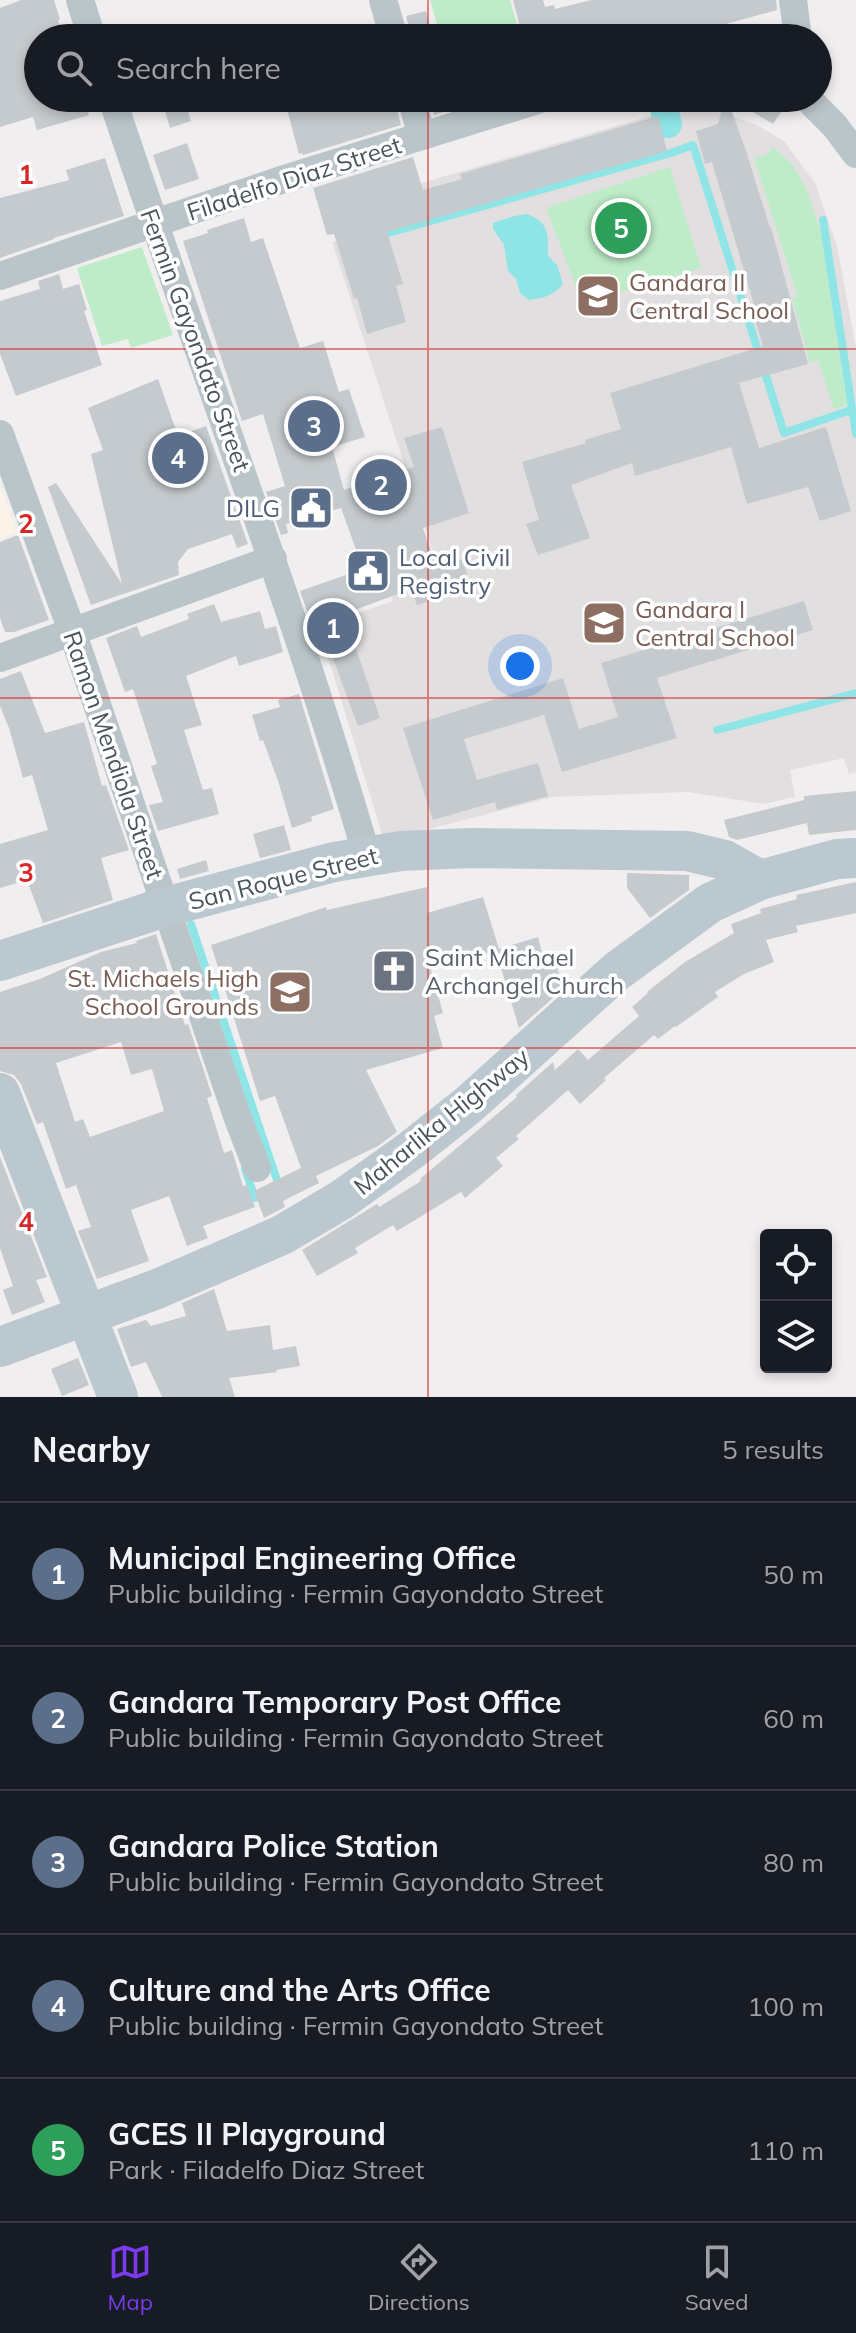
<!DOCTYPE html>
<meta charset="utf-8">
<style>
:root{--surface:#171b24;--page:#20242c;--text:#f1f3f6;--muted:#9ea1a6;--line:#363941;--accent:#7c3aed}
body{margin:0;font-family:Mulish,sans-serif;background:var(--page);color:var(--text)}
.controls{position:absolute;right:24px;bottom:24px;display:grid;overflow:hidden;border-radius:8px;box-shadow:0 4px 12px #0003}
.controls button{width:72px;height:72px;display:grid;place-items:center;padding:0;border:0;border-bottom:2px solid var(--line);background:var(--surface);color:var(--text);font:40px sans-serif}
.you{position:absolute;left:520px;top:666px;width:28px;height:28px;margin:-20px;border:6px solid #fff;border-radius:50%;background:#1a73e8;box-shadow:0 0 0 12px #1a73e833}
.badge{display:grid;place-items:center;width:52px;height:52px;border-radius:50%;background:var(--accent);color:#fff;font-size:26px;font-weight:700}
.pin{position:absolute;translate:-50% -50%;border:4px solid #fff;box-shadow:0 2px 8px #0006}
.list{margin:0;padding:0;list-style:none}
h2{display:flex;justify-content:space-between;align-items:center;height:104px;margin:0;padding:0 32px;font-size:34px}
h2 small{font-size:26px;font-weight:400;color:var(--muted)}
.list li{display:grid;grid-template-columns:52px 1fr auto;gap:24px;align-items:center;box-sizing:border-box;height:144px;padding:0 32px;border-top:2px solid var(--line)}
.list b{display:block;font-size:30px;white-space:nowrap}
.list p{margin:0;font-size:26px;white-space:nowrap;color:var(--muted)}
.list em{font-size:26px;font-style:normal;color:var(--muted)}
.icon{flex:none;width:44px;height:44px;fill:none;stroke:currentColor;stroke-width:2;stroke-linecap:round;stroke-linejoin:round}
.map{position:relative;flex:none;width:856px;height:1397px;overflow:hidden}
.search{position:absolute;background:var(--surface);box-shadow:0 4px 12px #0003;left:24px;right:24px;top:24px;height:88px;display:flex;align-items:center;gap:20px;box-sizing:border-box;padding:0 28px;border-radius:44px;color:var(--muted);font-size:30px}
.sheet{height:824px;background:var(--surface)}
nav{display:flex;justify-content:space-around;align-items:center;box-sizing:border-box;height:112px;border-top:2px solid var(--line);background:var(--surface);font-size:22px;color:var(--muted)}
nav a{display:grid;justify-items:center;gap:4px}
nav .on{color:var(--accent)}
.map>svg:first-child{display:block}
.commercial{fill:#fbf2e8}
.education{fill:#e2dfe0}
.green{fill:#bfecc8}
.water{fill:#8fe5e6}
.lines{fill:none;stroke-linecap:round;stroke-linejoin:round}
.stream{stroke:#8fe5e6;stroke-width:8}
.canal{stroke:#8fe5e6;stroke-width:28}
.building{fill:#c5cace;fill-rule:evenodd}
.minor{stroke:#bac5ca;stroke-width:28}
.secondary{stroke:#bbc8cf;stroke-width:40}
.grid{fill:none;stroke:#d62828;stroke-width:2;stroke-opacity:0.55}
.labels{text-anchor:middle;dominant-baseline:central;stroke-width:7;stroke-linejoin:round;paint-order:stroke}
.street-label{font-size:24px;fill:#47555a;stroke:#fff}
.education-label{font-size:24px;fill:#785e54;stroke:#fff;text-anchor:start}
.service-label{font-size:24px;fill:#4e5e75;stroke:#fff;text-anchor:end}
.worship-label{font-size:24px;fill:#5b616d;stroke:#fff;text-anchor:start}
.grid-label{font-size:26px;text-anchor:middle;font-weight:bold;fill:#d62828;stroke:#fff;stroke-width:7;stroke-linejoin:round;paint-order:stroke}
</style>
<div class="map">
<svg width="856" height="1397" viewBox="0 0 856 1397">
<rect width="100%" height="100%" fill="#f1eeef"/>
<path class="commercial" d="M 1,488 L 17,533 L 0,539 L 0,489 Z"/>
<path class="education" d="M 680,107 L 721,112 L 757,125 L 784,141 L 815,183 L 837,246 L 856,347 L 856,772 L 849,774 L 844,758 L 790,770 L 795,797 L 764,804 L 688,792 L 552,797 L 384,841 L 323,640 L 355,630 L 349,616 L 393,601 L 386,577 L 435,559 L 332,242 L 368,230 L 361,201 Z"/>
<g class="green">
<path d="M 430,0 L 510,0 L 521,38 L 441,38 Z"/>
<path d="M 773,147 L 792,164 L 806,188 L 822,236 L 847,405 L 834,409 L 818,360 L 810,362 L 792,298 L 798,297 L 754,158 L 766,155 Z"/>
<path d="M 670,167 L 701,268 L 582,303 L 546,208 Z"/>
<path d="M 142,247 L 173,335 L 131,348 L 128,339 L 102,346 L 77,268 Z"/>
</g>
<path class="water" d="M 527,214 C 550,223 548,234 548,256 L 557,265 L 563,284 C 553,296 544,298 529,300 L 520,293 L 516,279 L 508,271 L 504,245 L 493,229 L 493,223 L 514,216 Z"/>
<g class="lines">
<g class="stream">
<path d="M 823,220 L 856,434"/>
<path d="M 385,234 L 671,153 L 693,145 L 784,433 L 851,410"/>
<path d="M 717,730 L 856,693"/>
<path d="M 191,924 L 280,1189"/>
<path d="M 245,1169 L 255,1198"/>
</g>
<path class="canal" d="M 661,98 L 668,124"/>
</g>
<g class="building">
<path d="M 21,0 L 54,0 L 60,19 L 58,20 L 63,38 L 38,38 L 38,98 L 84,98 L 89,115 L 37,130 L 33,117 L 0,127 L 0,8 Z"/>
<path d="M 513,0 L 543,0 L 545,7 L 554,5 L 555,9 L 591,0 L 776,0 L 777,10 L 719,26 L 721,32 L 698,38 L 691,38 L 689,30 L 660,38 L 523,38 Z"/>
<path d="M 426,11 L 433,38 L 412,38 L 406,16 Z"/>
<path d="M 161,98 L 184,98 L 191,121 L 170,128 Z"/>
<path d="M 284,98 L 324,98 L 327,109 L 361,98 L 394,98 L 401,125 L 303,155 L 302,153 L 299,154 Z"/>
<path d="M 429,98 L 478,98 L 478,101 L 434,115 Z"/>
<path d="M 725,98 L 727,98 L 746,151 L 770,228 L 771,227 L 808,364 L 739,383 L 759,448 L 826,427 L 851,511 L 820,521 L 808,487 L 747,504 L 731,447 L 635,476 L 632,463 L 571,485 L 590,538 L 538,555 L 526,524 L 539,520 L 522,462 L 586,443 L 585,440 L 621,429 L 610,393 L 763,346 L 754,316 L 757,315 L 712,162 L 705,164 L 696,131 L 718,124 Z"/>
<path d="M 729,98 L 790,98 L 790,99 L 773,124 Z"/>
<path d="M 658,116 L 667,151 L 387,232 L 403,284 L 396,286 L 406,322 L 367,334 L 357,298 L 354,299 L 334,234 L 327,235 L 313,188 L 413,157 L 423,190 L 462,179 L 460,174 Z"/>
<path d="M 187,143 L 199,179 L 165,190 L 153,155 Z"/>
<path d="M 105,158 L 124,216 L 54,238 L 54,239 L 0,258 L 0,198 L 69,180 L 66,170 Z"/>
<path d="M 244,218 L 251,242 L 263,238 L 300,348 L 323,341 L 339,392 L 349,389 L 365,437 L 332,447 L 344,490 L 414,467 L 404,438 L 442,427 L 469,513 L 423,528 L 437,568 L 462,559 L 471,586 L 417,605 L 411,589 L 344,614 L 380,718 L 358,726 L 325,637 L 322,638 L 317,624 L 312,626 L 300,591 L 363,569 L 341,508 L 286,524 L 288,533 L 281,535 L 266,492 L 285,486 L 263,414 L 242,421 L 183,241 L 208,233 L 207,230 Z"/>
<path d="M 59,274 L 63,289 L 79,284 L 87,310 L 84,311 L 102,365 L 16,396 L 0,354 L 0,301 L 40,289 L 38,281 Z"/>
<path d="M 158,379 L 178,436 L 206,426 L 248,544 L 237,548 L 232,534 L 188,549 L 178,562 L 179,575 L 91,605 L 48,487 L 56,483 L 122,584 L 91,454 L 103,450 L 88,408 Z"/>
<path d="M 18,535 L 49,620 L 14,632 L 5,632 L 0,618 L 0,542 Z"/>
<path d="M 804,601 L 813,630 L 657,678 L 677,738 L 562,772 L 544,715 L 464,739 L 477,780 L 538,763 L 548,796 L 497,810 L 495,802 L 433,820 L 403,728 L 563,678 L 579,729 L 618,717 L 601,663 Z"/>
<path d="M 214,604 L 221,622 L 260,611 L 265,629 L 276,626 L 283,652 L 239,666 L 236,656 L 186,676 L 202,725 L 184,730 L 203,790 L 212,788 L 219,814 L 158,831 L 149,805 L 163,802 L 151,766 L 157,764 L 133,689 L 125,692 L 106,638 L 137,626 L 141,637 L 189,619 L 187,614 Z"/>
<path d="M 21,671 L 45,733 L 84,722 L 102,786 L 106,785 L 129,850 L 101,858 L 113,900 L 43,923 L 27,880 L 0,888 L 0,844 L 48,830 L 32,775 L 23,778 L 9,728 L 0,706 L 0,679 Z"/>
<path d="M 299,694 L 334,809 L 311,817 L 312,821 L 292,828 L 278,781 L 263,740 L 260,741 L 252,715 L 280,707 L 278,700 Z"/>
<path d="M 856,791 L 856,830 L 809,835 L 807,823 L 737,840 L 729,837 L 724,820 L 804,800 L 804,796 Z"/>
<path d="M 284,825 L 291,850 L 260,858 L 253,834 Z"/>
<path d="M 206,860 L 209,871 L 180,879 L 177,869 Z"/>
<path d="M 627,873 L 689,875 L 689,890 L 650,918 L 627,888 Z"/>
<path d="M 856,882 L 856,913 L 796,926 L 798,932 L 766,940 L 774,962 L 744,974 L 715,992 L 718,997 L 676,1027 L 675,1026 L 658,1039 L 654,1035 L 604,1078 L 606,1080 L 580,1104 L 568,1090 L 516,1136 L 519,1139 L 496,1158 L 503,1166 L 465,1198 L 461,1192 L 397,1231 L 393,1225 L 355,1248 L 358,1253 L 317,1276 L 302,1250 L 364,1212 L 377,1204 L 379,1207 L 421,1181 L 420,1179 L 517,1097 L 516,1095 L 553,1062 L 555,1070 L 578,1049 L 588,1060 L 639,1016 L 632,1007 L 648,993 L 647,992 L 685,962 L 734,933 L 731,924 L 761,913 L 760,909 L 797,899 L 796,895 Z"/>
<path d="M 427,887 L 427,913 L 483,897 L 499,949 L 538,937 L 542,953 L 553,950 L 563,989 L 519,1028 L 496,951 L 431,970 L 443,1013 L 434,1016 L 443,1048 L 366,1070 L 397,1132 L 378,1146 L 316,1176 L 319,1183 L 283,1201 L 285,1207 L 264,1218 L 254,1191 L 301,1168 L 275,1096 L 260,1101 L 211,945 L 326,907 L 327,910 Z"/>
<path d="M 156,934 L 185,1025 L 188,1024 L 206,1077 L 212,1096 L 207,1098 L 224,1153 L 232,1150 L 243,1186 L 247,1185 L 255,1207 L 203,1226 L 208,1238 L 187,1246 L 169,1196 L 131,1210 L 149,1261 L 97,1279 L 78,1231 L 91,1227 L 76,1185 L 66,1189 L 43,1122 L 37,1124 L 21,1084 L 14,1075 L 0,1071 L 0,992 L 40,979 L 101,952 L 137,943 L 136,941 ZM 121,1042 L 131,1075 L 152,1069 L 164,1111 L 90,1137 L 83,1119 L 75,1122 L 56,1063 Z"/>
<path d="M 0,1157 L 47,1277 L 36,1280 L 45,1302 L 12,1315 L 3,1290 L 13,1286 L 0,1248 Z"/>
<path d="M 214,1289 L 227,1331 L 270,1325 L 273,1350 L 296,1346 L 300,1366 L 276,1370 L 277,1372 L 229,1378 L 235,1397 L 162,1397 L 146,1362 L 131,1367 L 117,1329 L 146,1320 L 151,1326 L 186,1316 L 182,1303 Z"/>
<path d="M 78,1358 L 89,1385 L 62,1396 L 51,1369 Z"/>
</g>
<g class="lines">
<g class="minor">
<path d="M 80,0 L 92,38"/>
<path d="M 383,0 L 394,38"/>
<path d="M 793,0 L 798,38"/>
<path d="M 112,98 C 196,351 292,600 367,856"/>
<path d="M 411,98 L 422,136"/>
<path d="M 807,98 L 834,125 L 856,154"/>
<path d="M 0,276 L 284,179 L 544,98"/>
<path d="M 0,434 L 72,631 L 237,1116 L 257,1168"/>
<path d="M 0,658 L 273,559"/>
</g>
<g class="secondary">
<path d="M 0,961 L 165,907 L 334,862 L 401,851 L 472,848 L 687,851 L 725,860 L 760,880"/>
<path d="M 0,1093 L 118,1397"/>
<path d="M 0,1347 L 157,1289 L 282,1235 L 341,1200 L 410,1151 L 467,1106 L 617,971 L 710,903 L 760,880 L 837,859 L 856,858"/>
</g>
</g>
<path class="grid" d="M 428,0 L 428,38M 428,98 L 428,1397M 0,349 L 856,349M 0,698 L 856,698M 0,1048 L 856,1048"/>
<defs>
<g id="school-square" transform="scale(2.3)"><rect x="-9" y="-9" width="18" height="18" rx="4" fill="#8d6e63" stroke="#fff"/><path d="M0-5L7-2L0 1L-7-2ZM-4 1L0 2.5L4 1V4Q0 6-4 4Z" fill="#fff"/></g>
<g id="civic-square" transform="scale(2.3)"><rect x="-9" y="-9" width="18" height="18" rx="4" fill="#5c6f8a" stroke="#fff"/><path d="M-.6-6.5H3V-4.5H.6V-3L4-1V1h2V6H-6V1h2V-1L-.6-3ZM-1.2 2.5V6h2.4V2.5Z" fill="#fff"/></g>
<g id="church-square" transform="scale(2.3)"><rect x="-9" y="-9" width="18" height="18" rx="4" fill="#6b7280" stroke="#fff"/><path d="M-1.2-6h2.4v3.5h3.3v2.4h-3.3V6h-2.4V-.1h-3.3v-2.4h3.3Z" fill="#fff"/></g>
</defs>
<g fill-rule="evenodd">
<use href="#school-square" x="598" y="296"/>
<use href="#civic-square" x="311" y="508"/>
<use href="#civic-square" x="368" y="571"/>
<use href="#school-square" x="604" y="623"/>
<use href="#church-square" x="394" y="971"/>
<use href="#school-square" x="290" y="992"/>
</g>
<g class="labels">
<g class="street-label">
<text transform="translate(294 178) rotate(-18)">Filadelfo Diaz Street</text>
<text transform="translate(196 340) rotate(70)">Fermin Gayondato Street</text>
<text transform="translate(114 755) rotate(71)">Ramon Mendiola Street</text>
<text transform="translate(283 878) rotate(-14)">San Roque Street</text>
<text transform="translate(441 1121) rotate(-39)">Maharlika Highway</text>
</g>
<g class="education-label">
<text x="629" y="282">Gandara II<tspan x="629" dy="28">Central School</tspan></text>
<text x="635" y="609">Gandara I<tspan x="635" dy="28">Central School</tspan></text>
<text x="259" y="978" text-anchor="end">St. Michaels High<tspan x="259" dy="28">School Grounds</tspan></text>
</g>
<g class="service-label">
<text x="280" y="508">DILG</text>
<text x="399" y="557" text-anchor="start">Local Civil<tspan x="399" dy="28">Registry</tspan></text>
</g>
<g class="worship-label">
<text x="425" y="957">Saint Michael<tspan x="425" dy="28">Archangel Church</tspan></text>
</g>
</g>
<g class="grid-label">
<text x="26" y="184">1</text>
<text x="26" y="533">2</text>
<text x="26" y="882">3</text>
<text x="26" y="1231">4</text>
</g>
</svg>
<div class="controls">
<button><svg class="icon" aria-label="locate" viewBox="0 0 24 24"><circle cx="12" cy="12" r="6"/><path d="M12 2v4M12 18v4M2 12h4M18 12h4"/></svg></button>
<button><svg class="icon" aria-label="layers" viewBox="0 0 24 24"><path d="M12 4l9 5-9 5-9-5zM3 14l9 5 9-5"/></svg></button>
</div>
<div class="you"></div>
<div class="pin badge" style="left:333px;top:628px;background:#5c6f8a">1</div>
<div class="pin badge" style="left:381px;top:485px;background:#5c6f8a">2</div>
<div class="pin badge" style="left:314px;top:426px;background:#5c6f8a">3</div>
<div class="pin badge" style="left:178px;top:458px;background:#5c6f8a">4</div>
<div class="pin badge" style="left:621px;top:228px;background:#2e9e5b">5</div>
<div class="search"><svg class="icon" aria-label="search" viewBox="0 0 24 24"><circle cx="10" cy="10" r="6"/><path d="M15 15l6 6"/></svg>Search here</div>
</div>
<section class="sheet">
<h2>Nearby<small>5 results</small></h2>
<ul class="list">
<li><span class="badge" style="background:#5c6f8a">1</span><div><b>Municipal Engineering Office</b><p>Public building · Fermin Gayondato Street</p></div><em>50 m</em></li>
<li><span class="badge" style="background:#5c6f8a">2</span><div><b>Gandara Temporary Post Office</b><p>Public building · Fermin Gayondato Street</p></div><em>60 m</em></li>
<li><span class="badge" style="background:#5c6f8a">3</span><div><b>Gandara Police Station</b><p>Public building · Fermin Gayondato Street</p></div><em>80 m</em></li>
<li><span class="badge" style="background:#5c6f8a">4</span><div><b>Culture and the Arts Office</b><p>Public building · Fermin Gayondato Street</p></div><em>100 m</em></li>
<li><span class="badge" style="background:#2e9e5b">5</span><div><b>GCES II Playground</b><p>Park · Filadelfo Diaz Street</p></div><em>110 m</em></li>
</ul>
</section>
<nav>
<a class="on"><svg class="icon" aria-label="map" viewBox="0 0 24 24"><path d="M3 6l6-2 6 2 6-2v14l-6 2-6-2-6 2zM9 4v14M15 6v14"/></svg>Map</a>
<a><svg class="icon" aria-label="directions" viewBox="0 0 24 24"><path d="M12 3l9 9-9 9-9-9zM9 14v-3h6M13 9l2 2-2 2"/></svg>Directions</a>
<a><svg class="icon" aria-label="saved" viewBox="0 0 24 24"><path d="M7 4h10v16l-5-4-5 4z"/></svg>Saved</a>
</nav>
